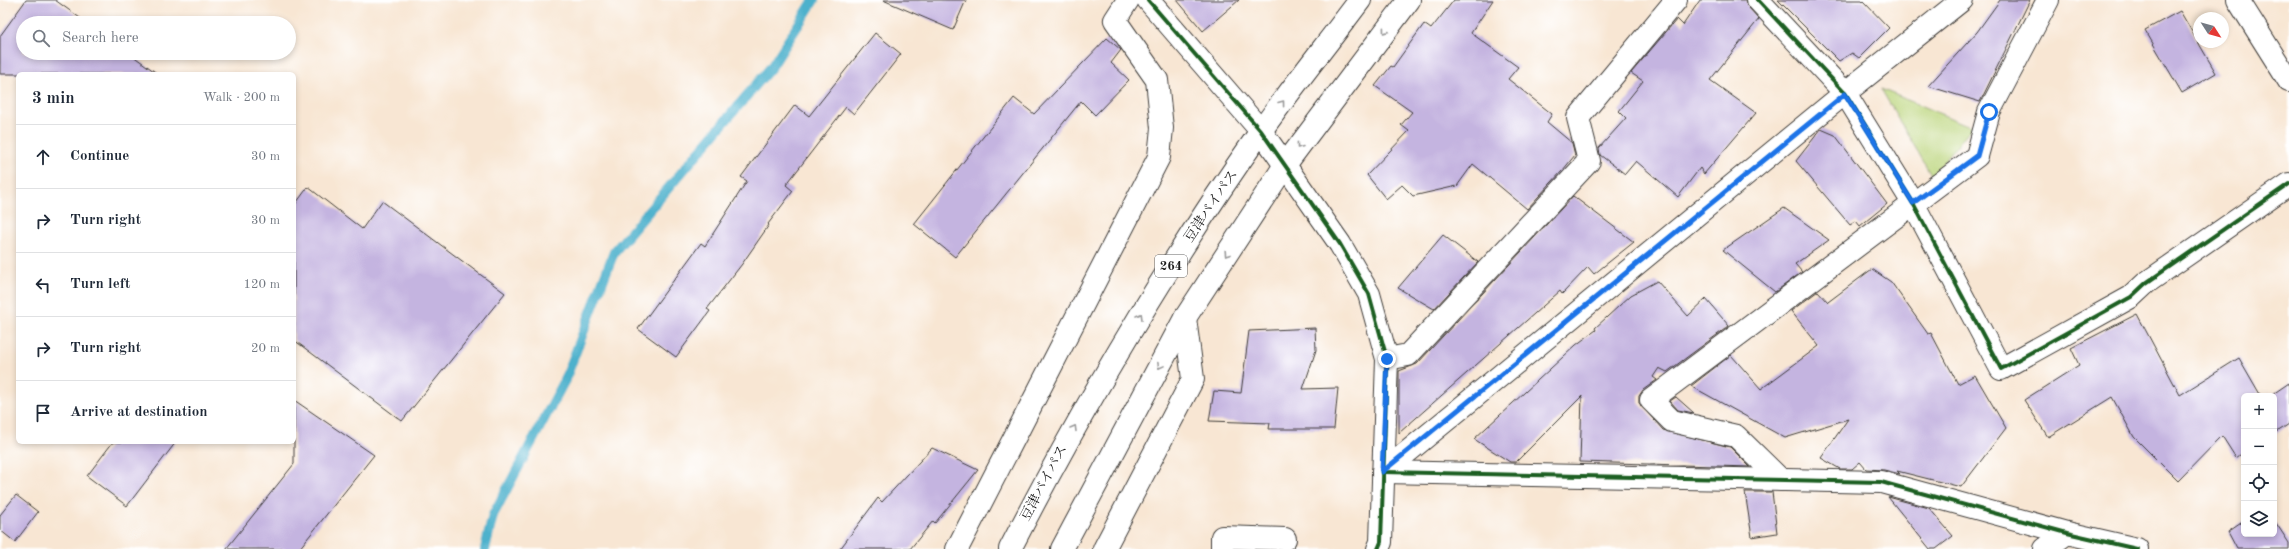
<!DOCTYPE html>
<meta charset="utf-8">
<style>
:root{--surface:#fff;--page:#f2f2f3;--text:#1f2937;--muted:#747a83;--line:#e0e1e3}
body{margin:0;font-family:"Old Standard TT","Noto Serif JP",serif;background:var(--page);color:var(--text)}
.controls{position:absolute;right:12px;bottom:12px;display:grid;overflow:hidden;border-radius:6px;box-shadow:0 2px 6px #0003}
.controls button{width:36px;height:36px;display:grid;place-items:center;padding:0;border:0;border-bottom:1px solid var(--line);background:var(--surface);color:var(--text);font:20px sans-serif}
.compass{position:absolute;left:2193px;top:12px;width:36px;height:36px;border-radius:50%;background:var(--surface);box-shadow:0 2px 6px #0003;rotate:126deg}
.stop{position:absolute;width:12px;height:12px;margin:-9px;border:3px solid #1a73e8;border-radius:50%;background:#fff}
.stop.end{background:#1a73e8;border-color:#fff;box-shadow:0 1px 4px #0008}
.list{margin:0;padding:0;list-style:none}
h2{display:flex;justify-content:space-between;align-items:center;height:52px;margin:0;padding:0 16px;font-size:17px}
h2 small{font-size:13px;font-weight:400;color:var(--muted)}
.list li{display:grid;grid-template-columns:26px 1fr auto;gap:12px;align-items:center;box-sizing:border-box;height:64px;padding:0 16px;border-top:1px solid var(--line)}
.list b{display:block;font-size:15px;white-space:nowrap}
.list em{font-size:13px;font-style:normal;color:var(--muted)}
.icon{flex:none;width:22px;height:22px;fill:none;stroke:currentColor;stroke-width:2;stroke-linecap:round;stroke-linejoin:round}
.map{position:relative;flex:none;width:2289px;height:549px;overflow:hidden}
.search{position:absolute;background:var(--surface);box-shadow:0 2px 6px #0003;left:16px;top:16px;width:280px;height:44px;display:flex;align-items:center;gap:10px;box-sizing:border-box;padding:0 14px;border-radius:22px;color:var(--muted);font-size:15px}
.panel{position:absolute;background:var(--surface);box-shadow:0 2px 6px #0003;left:16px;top:72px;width:280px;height:372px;border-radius:6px}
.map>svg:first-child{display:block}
.green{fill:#bbd57b;stroke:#6c784c}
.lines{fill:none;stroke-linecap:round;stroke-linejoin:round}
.stream{stroke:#4db1cc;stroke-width:10}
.building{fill:#c4b4e0}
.street-casing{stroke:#3d3a37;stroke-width:24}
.secondary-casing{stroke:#3d3a37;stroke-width:24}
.highway-casing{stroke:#3d3a37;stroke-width:24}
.street{stroke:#fff;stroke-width:22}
.secondary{stroke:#fff;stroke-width:22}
.highway{stroke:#fff;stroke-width:22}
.cycleway-casing{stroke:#fff;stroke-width:6}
.cycleway{stroke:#1b5e20;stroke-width:4}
.oneway{stroke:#999}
.route{stroke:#1a73e8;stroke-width:5}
.labels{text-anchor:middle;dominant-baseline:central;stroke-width:4;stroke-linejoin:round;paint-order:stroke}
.shield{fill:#fff;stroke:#606060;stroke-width:1}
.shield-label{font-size:13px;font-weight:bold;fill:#1c1c1c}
.street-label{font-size:14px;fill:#1c1c1c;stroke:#fff}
</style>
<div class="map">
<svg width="2289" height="549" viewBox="0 0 2289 549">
<rect width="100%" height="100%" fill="#fff"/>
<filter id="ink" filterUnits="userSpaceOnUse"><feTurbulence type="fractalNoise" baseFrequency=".025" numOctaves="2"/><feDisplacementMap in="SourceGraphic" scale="8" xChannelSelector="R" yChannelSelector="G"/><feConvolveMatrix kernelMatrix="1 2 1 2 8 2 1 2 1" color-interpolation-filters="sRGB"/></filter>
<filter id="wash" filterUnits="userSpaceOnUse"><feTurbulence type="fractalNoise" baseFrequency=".012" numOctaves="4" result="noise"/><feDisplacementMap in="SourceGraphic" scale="16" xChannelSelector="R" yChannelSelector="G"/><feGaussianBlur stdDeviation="0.9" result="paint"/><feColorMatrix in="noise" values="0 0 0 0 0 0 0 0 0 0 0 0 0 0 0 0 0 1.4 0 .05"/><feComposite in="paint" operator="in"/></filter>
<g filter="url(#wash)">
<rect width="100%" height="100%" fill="#f8e6d3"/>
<path class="green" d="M 1881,89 L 1972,127 L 1932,176 Z"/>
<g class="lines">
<path class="stream" d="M 485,549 L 493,515 L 565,380 L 614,252 L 772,66 L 814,0"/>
</g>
<g id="blocks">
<g class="building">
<path d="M 26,0 L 55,0 L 87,23 L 23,23 L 23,53 L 129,53 L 158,74 L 0,74 L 0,36 Z"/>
<path d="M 883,0 L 966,0 L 953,30 Z"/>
<path d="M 1177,0 L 1239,0 L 1203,31 Z"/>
<path d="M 1454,0 L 1493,0 L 1471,33 L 1518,67 L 1508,79 L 1552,114 L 1547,122 L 1572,143 L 1575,155 L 1563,170 L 1527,209 L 1473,164 L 1457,186 L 1413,196 L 1402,185 L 1386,199 L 1367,175 L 1409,131 L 1401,125 L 1412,112 L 1375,86 L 1391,66 L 1393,67 L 1424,24 L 1431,29 Z"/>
<path d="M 1700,0 L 1746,0 L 1749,8 L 1759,19 L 1710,80 L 1756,113 L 1704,174 L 1700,168 L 1678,197 L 1636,161 L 1625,174 L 1600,155 L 1599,148 L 1626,118 L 1619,111 L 1643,81 L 1631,73 L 1677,19 L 1683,25 Z"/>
<path d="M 1778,0 L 1862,0 L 1889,28 L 1859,58 L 1852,53 L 1839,61 Z"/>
<path d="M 2000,0 L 2030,0 L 1980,102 L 1928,86 L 1977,32 Z"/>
<path d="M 2180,11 L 2216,73 L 2182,93 L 2145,30 Z"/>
<path d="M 875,33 L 901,54 L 854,114 L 846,107 L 786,185 L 793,191 L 768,224 L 769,225 L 742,264 L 707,309 L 710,311 L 676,357 L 638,329 L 701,243 L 705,246 L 747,181 L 741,177 L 795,105 L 809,116 Z"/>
<path d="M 1107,38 L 1121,50 L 1111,63 L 1129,80 L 1095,115 L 1081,101 L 955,257 L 914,224 L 1014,98 L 1034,114 Z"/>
<path d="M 1821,129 L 1835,135 L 1887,204 L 1860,226 L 1856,221 L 1850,225 L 1796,161 Z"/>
<path d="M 308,187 L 362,229 L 382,201 L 505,293 L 402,421 L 294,340 L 294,206 Z"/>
<path d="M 1573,196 L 1634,242 L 1594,274 L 1588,267 L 1562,294 L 1560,291 L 1399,433 L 1399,371 L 1417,364 Z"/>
<path d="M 1784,208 L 1829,240 L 1795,264 L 1802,272 L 1775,292 L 1723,250 Z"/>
<path d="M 1443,235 L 1478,262 L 1434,309 L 1398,288 Z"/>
<path d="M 1872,269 L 1891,282 L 1928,334 L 1931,333 L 1958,384 L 1975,375 L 2006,428 L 1961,487 L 1897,471 L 1900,474 L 1884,470 L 1866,469 L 1860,462 L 1852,469 L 1840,469 L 1821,458 L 1848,419 L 1785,438 L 1691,386 L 1731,355 L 1761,389 L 1819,346 L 1791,311 L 1818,291 L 1828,302 Z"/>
<path d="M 1657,281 L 1688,316 L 1706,299 L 1729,326 L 1667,372 L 1659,368 L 1653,377 L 1657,380 L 1643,390 L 1639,396 L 1639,403 L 1663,430 L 1730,447 L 1750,467 L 1580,462 L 1582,396 L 1516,462 L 1510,462 L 1474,439 L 1576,345 L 1596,330 L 1595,328 L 1631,295 Z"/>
<path d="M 2137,314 L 2180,395 L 2239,358 L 2261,396 L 2244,396 L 2244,452 L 2236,458 L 2222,436 L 2178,481 L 2134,437 L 2112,397 L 2048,437 L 2024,400 L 2079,365 L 2071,348 Z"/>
<path d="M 1315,328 L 1316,350 L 1303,389 L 1338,388 L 1334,429 L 1269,429 L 1270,423 L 1209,421 L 1214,391 L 1241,393 L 1249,331 Z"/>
<path d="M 2289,383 L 2289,424 L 2274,434 L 2274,396 L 2270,396 Z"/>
<path d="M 1676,397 L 1694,413 L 1678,410 L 1670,401 Z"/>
<path d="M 294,400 L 374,455 L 299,549 L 226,549 L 294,464 Z"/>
<path d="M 113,442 L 176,442 L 127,506 L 87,476 Z"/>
<path d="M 932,448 L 978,470 L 935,523 L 933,521 L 910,549 L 840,549 L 878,498 L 882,502 Z"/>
<path d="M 1745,492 L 1772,492 L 1777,533 L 1752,537 Z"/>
<path d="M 16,495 L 38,512 L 15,542 L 0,530 L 0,515 Z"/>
<path d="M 1888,497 L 1929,508 L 1953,536 L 1936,549 L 1930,549 Z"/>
<path d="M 2274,520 L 2289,543 L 2289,549 L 2237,549 L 2228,532 L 2244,521 L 2244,534 L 2274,534 Z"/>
</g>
</g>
</g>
<g filter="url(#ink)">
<use href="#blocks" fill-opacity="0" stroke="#3d3a37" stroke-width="1"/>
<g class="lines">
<g class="street-casing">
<g id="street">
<path d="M 1148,0 L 1261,131 L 1340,244 L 1369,294 L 1387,359 L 1381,542 L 1378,549"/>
<path d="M 1758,0 L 1845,93 L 1913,203 L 2001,369 L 2131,297 L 2146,283 L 2289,184"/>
<path d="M 2238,0 L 2289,81"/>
<path d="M 1387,359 L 1408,355 L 1589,161 L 1578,118 L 1676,0"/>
<path d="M 1383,472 L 1881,482 L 2067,533 L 2137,549"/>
<path d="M 1781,480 L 1736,436 L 1672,421 L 1651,400 L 1977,156 L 1989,112 L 2048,0"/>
<path d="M 957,549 L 1159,157 L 1162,128 L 1157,80 L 1115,20 L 1128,0"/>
<path d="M 1104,549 L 1193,379 L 1185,318"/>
<path d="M 1222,549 L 1222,537 L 1285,539"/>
<path d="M 2045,549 L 2067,533"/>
</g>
</g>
<g class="secondary-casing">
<path id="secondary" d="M 1383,472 L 1845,93 L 1962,0"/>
</g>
<g class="highway-casing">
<g id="highway">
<path d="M 1010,549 C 1084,405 1167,264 1261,131 C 1293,86 1327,44 1360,0"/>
<path d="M 1062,549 L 1185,318 L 1285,165 L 1409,0"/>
</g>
</g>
<use href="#street" class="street"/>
<use href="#secondary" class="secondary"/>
<use href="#highway" class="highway"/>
<g class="cycleway-casing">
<g id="cycleway">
<path d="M 1148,0 L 1261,131 L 1340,244 L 1369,294 L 1387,359 L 1381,542 L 1378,549"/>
<path d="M 1758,0 L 1845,93 L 1913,203 L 2001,369 L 2131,297 L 2146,283 L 2289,184"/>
<path d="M 1383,472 L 1881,482 L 2067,533 L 2137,549"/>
</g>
</g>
<use href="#cycleway" class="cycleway"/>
</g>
<defs><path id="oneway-chevron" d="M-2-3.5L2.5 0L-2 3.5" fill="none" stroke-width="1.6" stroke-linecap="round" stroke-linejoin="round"/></defs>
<g class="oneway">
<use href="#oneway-chevron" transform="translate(1385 31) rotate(127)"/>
<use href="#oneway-chevron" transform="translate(1282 103) rotate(-53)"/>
<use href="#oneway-chevron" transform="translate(1299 146) rotate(127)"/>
<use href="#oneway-chevron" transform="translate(1227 254) rotate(123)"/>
<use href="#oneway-chevron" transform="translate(1140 316) rotate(-59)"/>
<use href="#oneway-chevron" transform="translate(1160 366) rotate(118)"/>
<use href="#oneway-chevron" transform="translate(1074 428) rotate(-59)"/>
</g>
</g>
<g class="lines" filter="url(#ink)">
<path class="route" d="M 1387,359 L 1382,472 L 1845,94 L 1913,203 L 1977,156 L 1989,112"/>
</g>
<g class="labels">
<rect class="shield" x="1155" y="255" width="32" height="22" rx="3"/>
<g class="shield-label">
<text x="1171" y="266">264</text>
</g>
<g class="street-label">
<text transform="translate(1211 206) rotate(-56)">豆津バイパス</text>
<text transform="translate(1044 483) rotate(-62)">豆津バイパス</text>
</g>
</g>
</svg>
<div class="controls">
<button>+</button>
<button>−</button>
<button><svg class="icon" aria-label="locate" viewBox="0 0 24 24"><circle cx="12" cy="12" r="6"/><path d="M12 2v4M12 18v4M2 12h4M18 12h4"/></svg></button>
<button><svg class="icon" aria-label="layers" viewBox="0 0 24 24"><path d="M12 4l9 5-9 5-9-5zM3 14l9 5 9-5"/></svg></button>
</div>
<svg class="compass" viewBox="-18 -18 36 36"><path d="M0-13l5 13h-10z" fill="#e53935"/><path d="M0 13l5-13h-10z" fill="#747a83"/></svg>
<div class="stop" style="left:1989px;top:112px"></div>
<div class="stop end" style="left:1387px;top:359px"></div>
<div class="search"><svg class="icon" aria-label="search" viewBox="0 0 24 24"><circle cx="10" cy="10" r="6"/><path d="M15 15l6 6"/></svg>Search here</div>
<section class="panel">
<h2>3 min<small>Walk · 200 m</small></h2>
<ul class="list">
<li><svg class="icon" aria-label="ahead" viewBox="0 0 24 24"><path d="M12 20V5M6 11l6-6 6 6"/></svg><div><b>Continue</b></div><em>30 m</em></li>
<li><svg class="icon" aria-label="right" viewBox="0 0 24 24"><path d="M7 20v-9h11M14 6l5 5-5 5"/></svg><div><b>Turn right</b></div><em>30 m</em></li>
<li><svg class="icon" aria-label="left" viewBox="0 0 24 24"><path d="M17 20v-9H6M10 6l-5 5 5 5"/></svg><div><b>Turn left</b></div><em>120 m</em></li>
<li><svg class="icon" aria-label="right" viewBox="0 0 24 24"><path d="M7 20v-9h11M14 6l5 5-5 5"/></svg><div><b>Turn right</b></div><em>20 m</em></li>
<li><svg class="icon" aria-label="arrive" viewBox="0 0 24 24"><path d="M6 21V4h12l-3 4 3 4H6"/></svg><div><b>Arrive at destination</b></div></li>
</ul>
</section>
</div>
